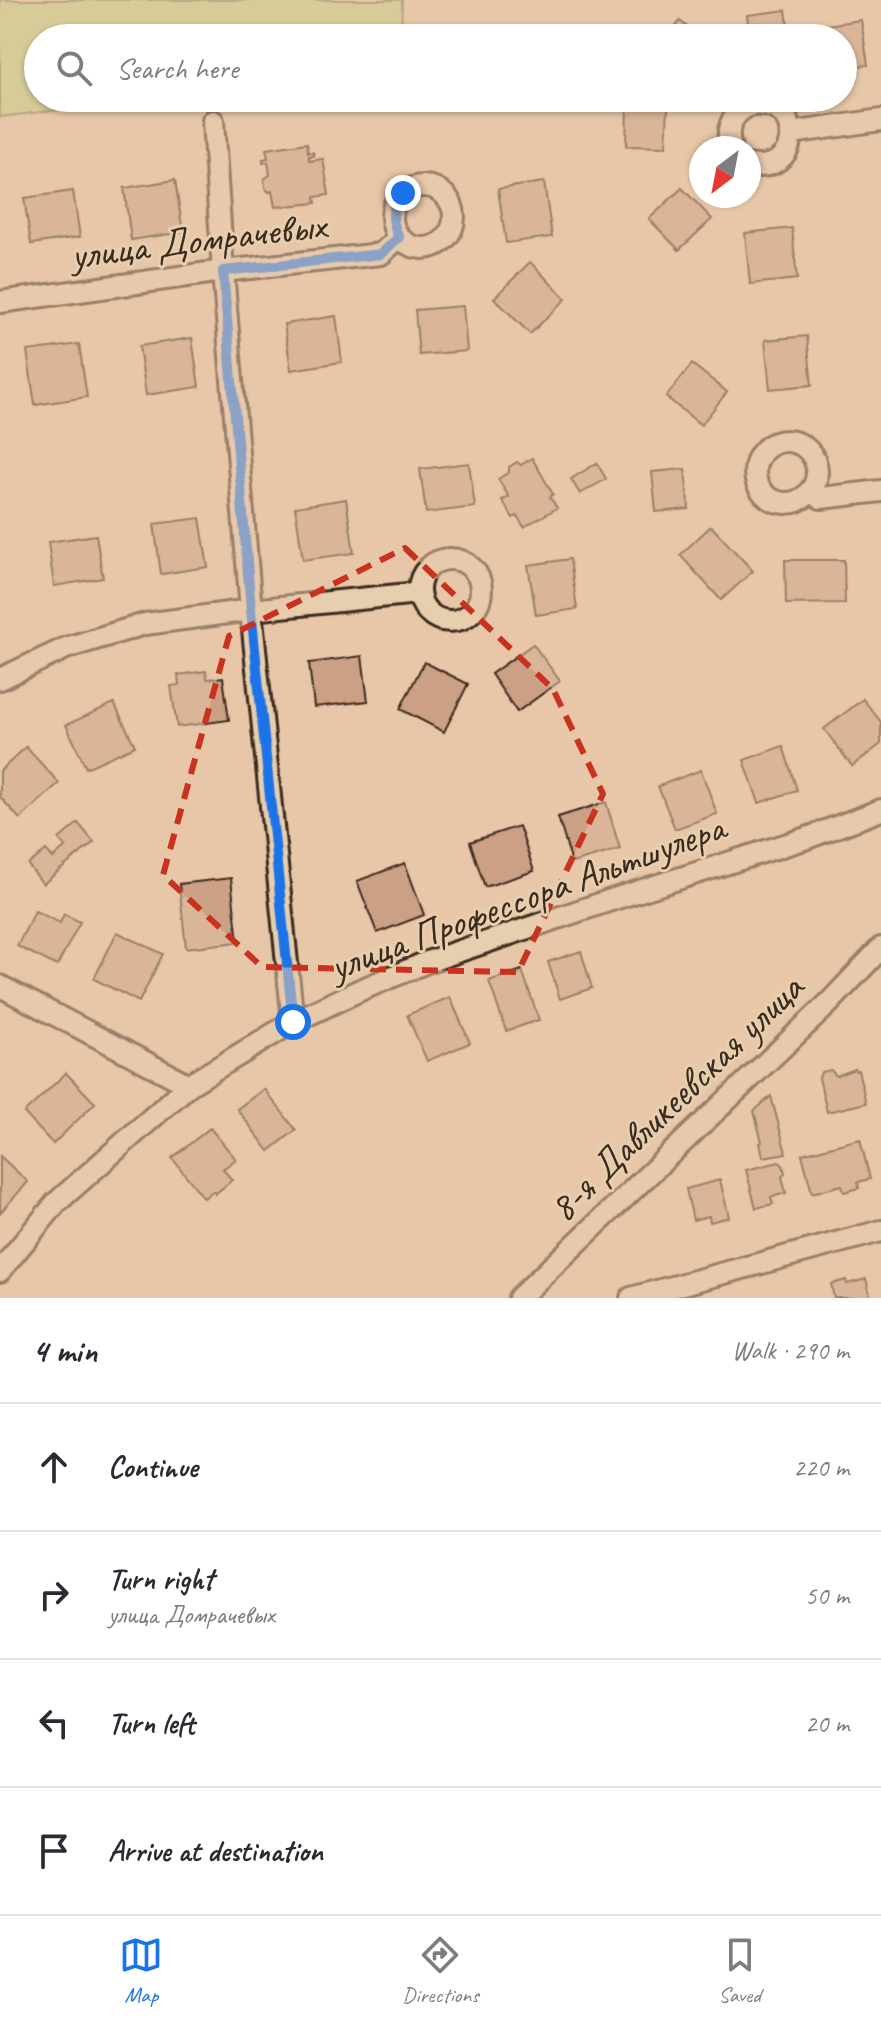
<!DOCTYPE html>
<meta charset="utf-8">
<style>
:root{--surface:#fff;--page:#f7f7f7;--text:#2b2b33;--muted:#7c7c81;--line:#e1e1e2;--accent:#1a73e8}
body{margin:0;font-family:Caveat,sans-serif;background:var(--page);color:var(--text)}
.compass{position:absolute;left:689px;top:136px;width:72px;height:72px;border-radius:50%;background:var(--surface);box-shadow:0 2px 6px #0004;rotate:212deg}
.stop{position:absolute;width:24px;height:24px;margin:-18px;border:6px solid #1a73e8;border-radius:50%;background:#fff}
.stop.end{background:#1a73e8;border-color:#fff;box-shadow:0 2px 8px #0008}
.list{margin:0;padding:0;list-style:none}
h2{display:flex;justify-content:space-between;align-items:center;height:104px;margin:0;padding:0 32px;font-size:34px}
h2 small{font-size:26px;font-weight:400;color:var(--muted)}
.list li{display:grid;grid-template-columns:52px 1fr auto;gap:24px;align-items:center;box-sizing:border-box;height:128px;padding:0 32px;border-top:2px solid var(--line)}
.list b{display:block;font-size:30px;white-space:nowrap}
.list p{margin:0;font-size:26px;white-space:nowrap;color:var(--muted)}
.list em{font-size:26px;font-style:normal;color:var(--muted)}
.icon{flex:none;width:44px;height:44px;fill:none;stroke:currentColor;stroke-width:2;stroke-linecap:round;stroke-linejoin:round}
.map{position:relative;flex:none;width:881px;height:1298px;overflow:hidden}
.search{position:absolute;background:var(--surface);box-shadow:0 2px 6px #0004;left:24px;right:24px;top:24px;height:88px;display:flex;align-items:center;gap:20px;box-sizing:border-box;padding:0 28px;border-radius:44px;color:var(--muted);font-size:30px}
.sheet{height:616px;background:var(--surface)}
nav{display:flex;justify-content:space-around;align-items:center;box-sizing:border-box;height:112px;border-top:2px solid var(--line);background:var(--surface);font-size:22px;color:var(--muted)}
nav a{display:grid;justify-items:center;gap:4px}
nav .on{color:var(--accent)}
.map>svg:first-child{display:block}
.green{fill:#c4d185;stroke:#807e52;stroke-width:2}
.building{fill:#cba084;stroke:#3b2a1e;stroke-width:2}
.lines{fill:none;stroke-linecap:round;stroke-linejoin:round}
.minor-casing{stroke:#3b2a1e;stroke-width:26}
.minor{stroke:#e7ceaf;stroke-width:20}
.route{stroke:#1a73e8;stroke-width:10}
.marked{fill:none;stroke:#c8321e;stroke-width:6;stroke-dasharray:16 10;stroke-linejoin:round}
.labels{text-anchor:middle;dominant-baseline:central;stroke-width:6;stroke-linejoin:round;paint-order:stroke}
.street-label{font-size:40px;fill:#3b2a1e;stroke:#e7ceaf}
</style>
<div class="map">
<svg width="881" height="1298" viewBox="0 0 881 1298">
<rect width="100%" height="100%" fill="#e7c7a8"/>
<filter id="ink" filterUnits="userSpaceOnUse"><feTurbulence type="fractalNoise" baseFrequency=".0125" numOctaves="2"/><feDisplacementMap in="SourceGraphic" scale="16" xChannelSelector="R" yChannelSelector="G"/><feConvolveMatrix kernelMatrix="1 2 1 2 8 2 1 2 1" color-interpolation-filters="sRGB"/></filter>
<g filter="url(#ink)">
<path class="green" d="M 0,0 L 402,0 L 401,38 L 38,38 L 38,98 L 154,98 L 0,117 Z"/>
<g class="building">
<path d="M 786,10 L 790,38 L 750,38 L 747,15 Z"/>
<path d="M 861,20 L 868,65 L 843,68 L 843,38 L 815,38 L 813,27 Z"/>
<path d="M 680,21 L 701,38 L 667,38 Z"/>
<path d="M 627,104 L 668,106 L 666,147 L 626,146 Z"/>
<path d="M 307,143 L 308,153 L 313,152 L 314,156 L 309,156 L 309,161 L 323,159 L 329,195 L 315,197 L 316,203 L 275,207 L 272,191 L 269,192 L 265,188 L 264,179 L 270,175 L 268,162 L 263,163 L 263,159 L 268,158 L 266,149 Z"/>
<path d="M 175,180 L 183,232 L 131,240 L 124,188 Z"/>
<path d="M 544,182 L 552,237 L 506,243 L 498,189 Z"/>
<path d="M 682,188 L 712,219 L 679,250 L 649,219 Z"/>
<path d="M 73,191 L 80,237 L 31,244 L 24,198 Z"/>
<path d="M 792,228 L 797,279 L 750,284 L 745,233 Z"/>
<path d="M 530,262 L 566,299 L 530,334 L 494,298 Z"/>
<path d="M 463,306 L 467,351 L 419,355 L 415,310 Z"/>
<path d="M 336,316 L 342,362 L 291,370 L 284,324 Z"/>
<path d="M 807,336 L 812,385 L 770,389 L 765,340 Z"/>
<path d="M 192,338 L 199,387 L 146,395 L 139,346 Z"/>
<path d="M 79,344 L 87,397 L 35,405 L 27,351 Z"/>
<path d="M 692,364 L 727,392 L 701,425 L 666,397 Z"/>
<path d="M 532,458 L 553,494 L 550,497 L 557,508 L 524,527 L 517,516 L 513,518 L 502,500 L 509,497 L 498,479 L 509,472 L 509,467 L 517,462 L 521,465 Z"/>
<path d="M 469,463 L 475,507 L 426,513 L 420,469 Z"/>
<path d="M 597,463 L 606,479 L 580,494 L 571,479 Z"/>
<path d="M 685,469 L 689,509 L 656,512 L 652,472 Z"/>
<path d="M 346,499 L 354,553 L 303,560 L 295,507 Z"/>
<path d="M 200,518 L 208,567 L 161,574 L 154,524 Z"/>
<path d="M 711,526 L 753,571 L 721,600 L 680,555 Z"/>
<path d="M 96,535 L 103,578 L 54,586 L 48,542 Z"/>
<path d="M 570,559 L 577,609 L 536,615 L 528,565 Z"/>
<path d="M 785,560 L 844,560 L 845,603 L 786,604 Z"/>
<path d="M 533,644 L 560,681 L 517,712 L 491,674 Z"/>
<path d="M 362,656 L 368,701 L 314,707 L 309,663 Z"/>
<path d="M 424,662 L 468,684 L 444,732 L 400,709 Z"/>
<path d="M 206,671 L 207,679 L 223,677 L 229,720 L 177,727 L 171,686 L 179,685 L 178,675 Z"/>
<path d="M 863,699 L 881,722 L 881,744 L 852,766 L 824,729 Z"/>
<path d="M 114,703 L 135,746 L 86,768 L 66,725 Z"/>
<path d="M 783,746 L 797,790 L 759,803 L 744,760 Z"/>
<path d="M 26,747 L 59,783 L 20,819 L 0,797 L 0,771 Z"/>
<path d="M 701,770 L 717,814 L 675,829 L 658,786 Z"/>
<path d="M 606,802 L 620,849 L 572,863 L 558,817 Z"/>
<path d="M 78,823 L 94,842 L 43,884 L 28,865 L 46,850 L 53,858 L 66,847 L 59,839 Z"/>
<path d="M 519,826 L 534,871 L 485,887 L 470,842 Z"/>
<path d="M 405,863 L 424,915 L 377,933 L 357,881 Z"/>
<path d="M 231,878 L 238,942 L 186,948 L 179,884 Z"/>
<path d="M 35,911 L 60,923 L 64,914 L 80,922 L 57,966 L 17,946 Z"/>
<path d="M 117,932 L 163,954 L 139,1002 L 94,979 Z"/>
<path d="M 581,951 L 592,988 L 560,999 L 548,962 Z"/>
<path d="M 522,970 L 539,1020 L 506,1031 L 489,981 Z"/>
<path d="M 450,997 L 470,1043 L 427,1061 L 407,1015 Z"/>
<path d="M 855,1069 L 856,1071 L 858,1070 L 866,1103 L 827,1112 L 819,1078 L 821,1072 L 831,1070 L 836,1076 Z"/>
<path d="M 66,1073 L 95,1103 L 53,1144 L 24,1113 Z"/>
<path d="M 264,1089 L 296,1130 L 269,1151 L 237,1109 Z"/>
<path d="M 771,1096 L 786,1153 L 763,1157 L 760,1143 L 762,1142 L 754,1111 Z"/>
<path d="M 210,1128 L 236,1159 L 223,1169 L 232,1180 L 215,1194 L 213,1191 L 204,1198 L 172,1158 Z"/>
<path d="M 860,1139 L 870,1179 L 858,1182 L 859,1188 L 844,1192 L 842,1185 L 812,1193 L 802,1154 Z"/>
<path d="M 0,1156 L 28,1182 L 0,1213 Z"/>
<path d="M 779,1162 L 783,1165 L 785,1173 L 782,1177 L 786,1193 L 771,1197 L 773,1204 L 756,1208 L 746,1170 Z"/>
<path d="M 720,1180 L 729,1217 L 710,1222 L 709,1216 L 693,1220 L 686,1189 Z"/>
<path d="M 866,1279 L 871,1298 L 834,1298 L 831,1284 L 846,1280 L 847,1284 Z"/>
</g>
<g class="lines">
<g class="minor-casing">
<g id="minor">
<path d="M 213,121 L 223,271 L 251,610 L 293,1022"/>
<path d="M 791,133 L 881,120"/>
<path d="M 731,148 C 727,136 728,123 738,113 C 744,107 752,104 761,105 C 805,107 799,175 749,165"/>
<circle cx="423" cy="217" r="31"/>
<path d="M 0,302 L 223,271 L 381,254 L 399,237"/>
<circle cx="786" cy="472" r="31"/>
<path d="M 810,491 L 821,498 L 881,491"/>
<circle cx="450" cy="590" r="31"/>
<path d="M 0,679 L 66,648 L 145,624 L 251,610 L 418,593"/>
<path d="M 0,986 L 189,1085"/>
<path d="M 0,1271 L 56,1203 L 189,1085 L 293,1022 L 358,991 L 427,962 L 611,900 L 807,838 L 881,810"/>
<path d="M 519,1298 L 830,1002 L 881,948"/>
<path d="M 631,1298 L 881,1231"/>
</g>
</g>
<use href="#minor" class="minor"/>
</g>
</g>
<g class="lines" filter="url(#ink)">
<path class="route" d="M 293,1022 L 251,610 L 223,271 L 381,254 L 399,237 C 390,220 391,208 403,193"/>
</g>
<path d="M0 0H881V1298H0ZM 405,548 L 553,689 L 603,794 L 518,972 L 262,967 L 163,875 L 229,636 Z" fill="#e7c7a8" fill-opacity=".55" fill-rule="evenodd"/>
<path class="marked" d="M 405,548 L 553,689 L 603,794 L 518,972 L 262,967 L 163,875 L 229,636 Z"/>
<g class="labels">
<g class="street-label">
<text transform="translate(198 240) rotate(-7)">улица Домрачевых</text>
<text transform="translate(527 897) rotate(-20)">улица Профессора Альтшулера</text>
<text transform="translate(676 1098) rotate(-44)">8-я Давликеевская улица</text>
</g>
</g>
</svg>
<svg class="compass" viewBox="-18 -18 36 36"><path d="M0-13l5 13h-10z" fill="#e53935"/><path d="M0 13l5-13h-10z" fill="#7c7c81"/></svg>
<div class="stop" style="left:293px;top:1022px"></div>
<div class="stop end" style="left:403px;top:193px"></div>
<div class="search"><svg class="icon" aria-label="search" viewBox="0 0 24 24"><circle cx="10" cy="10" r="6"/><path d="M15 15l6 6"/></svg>Search here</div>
</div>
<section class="sheet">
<h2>4 min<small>Walk · 290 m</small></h2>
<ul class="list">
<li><svg class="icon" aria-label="ahead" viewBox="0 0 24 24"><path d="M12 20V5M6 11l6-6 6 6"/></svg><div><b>Continue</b></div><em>220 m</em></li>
<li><svg class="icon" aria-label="right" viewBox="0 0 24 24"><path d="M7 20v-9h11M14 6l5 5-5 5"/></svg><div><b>Turn right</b><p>улица Домрачевых</p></div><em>50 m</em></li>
<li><svg class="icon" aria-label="left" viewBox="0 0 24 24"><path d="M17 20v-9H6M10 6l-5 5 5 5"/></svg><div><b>Turn left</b></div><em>20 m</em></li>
<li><svg class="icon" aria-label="arrive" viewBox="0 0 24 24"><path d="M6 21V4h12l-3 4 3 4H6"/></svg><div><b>Arrive at destination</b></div></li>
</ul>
</section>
<nav>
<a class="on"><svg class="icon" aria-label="map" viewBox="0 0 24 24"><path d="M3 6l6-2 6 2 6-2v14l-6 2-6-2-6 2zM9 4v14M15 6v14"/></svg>Map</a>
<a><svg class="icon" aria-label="directions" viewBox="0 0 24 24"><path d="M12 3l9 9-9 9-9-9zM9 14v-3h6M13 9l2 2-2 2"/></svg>Directions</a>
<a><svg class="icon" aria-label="saved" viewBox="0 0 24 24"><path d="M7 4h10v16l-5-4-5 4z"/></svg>Saved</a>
</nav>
